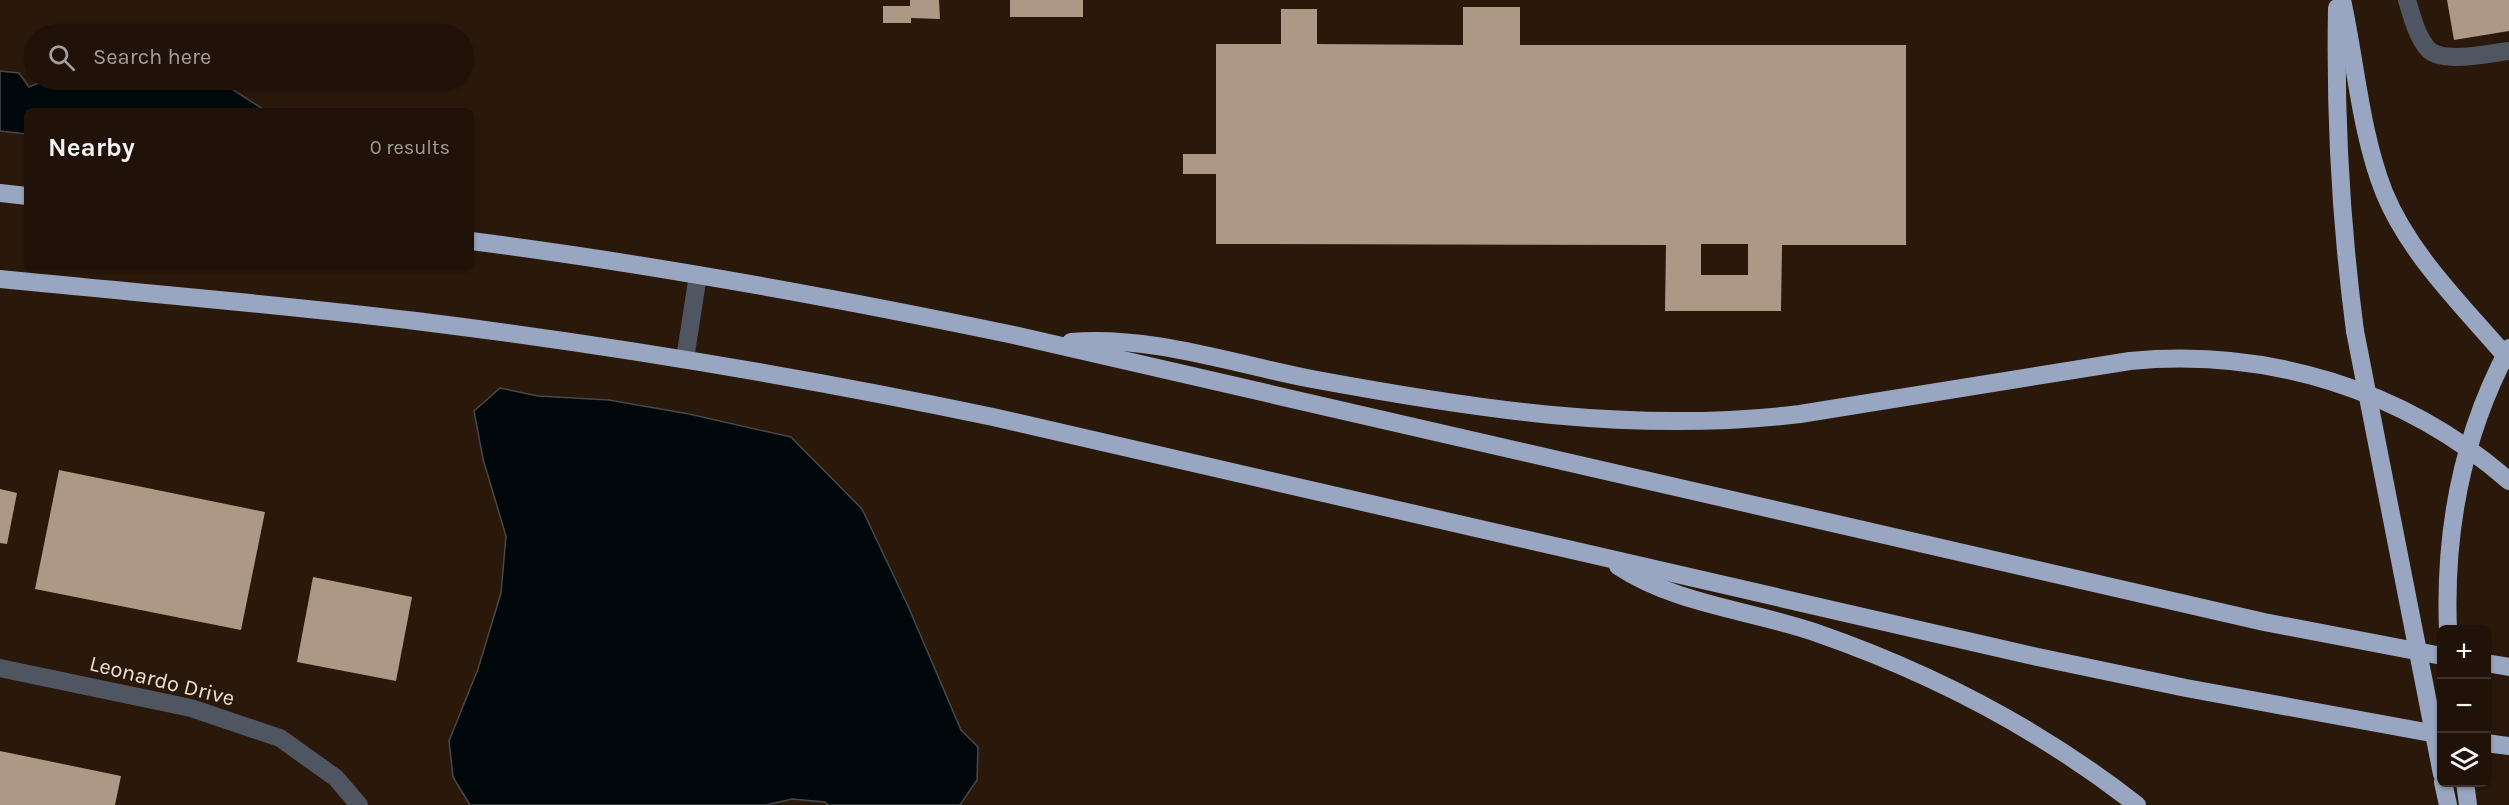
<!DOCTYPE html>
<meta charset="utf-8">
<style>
:root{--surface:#201208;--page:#281b12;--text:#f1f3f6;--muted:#a29e9c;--line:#3d3229}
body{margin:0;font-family:Karla,sans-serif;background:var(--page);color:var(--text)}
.controls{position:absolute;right:18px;bottom:18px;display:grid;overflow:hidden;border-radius:9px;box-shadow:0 2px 4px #0004}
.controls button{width:54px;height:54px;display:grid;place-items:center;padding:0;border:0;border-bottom:2px solid var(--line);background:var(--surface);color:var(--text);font:30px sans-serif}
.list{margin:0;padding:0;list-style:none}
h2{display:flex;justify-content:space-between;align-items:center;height:78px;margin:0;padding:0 24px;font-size:26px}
h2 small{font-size:20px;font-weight:400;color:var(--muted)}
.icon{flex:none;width:33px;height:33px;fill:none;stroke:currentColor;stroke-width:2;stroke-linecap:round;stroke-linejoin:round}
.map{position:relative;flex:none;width:2509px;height:805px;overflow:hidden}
.search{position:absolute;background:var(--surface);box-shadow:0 2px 4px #0004;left:24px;top:24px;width:450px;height:66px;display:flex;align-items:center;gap:15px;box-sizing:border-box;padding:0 21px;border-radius:33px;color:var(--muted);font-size:22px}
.panel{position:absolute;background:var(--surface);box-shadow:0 2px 4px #0004;left:24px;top:108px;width:450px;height:162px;border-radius:9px}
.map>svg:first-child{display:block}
.water{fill:#00080b;stroke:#474948;stroke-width:1.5}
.building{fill:#ad9886;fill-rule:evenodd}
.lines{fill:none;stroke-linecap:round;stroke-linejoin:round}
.minor{stroke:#505661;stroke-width:18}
.highway{stroke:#98a6c1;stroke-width:18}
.highway-bridge{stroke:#98a6c1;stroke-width:18}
.labels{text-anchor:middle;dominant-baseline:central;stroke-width:6;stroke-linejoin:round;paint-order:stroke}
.street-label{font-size:22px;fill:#ece0d7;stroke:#2a180b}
</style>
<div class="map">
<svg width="2509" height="805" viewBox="0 0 2509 805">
<rect width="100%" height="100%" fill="#2a180b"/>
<g class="water">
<path d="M 0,71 L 19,73 L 29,87 L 45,80 L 175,80 L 232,89 L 266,111 L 27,111 L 27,134 L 0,131 Z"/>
<path d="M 500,388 L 538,396 L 609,400 L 689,414 L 791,437 L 862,509 L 908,606 L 961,730 L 978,747 L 977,780 L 960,805 L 828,805 L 825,802 L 792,799 L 766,805 L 470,805 L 453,777 L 449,741 L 478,669 L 501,593 L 506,536 L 483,459 L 474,411 Z"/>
</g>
<g class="building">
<path d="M 910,0 L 939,0 L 940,19 L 911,18 L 911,23 L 883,23 L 883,6 L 910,6 Z"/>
<rect x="1010" y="0" width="73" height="17"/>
<path d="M 2447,0 L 2509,0 L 2509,31 L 2454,40 Z"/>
<path d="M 1463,7 L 1520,7 L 1520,45 L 1906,45 L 1906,245 L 1782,245 L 1781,311 L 1665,311 L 1666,245 L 1216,244 L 1216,174 L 1183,174 L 1183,154 L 1216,154 L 1216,44 L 1281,44 L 1281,9 L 1317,9 L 1317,44 L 1463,45 ZM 1701,244 L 1748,244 L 1748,275 L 1701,275 Z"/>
<path d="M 59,470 L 265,512 L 241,630 L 35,589 Z"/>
<path d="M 0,489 L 17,493 L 7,544 L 0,543 Z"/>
<path d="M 313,577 L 412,597 L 396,681 L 297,662 Z"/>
<path d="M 0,751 L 121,776 L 115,805 L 0,805 Z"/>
</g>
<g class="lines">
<g class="minor">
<path d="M 2407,0 C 2412,16 2416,34 2427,48 C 2441,65 2489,53 2509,51"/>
<path d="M 685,359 L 698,275"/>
<path d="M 0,668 L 191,708 L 280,738 L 336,778 L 359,805"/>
</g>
<g class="highway">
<path d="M 2342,0 C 2356,63 2360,131 2384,192 C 2410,256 2465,308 2509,360"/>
<path d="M 2337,8 C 2335,115 2341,225 2355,331"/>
<path d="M 0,193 L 27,196"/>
<path d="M 471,241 C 652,264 831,297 1009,334 L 2264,622 L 2442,656"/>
<path d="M 0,279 C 139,293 278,304 416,321 C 610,345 802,377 993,417 L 2033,656 L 2186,688 L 2442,735"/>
<path d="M 1071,342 C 1150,335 1234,364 1312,379 C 1474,409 1635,434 1800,414 L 2130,361 C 2268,348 2404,389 2509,481"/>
<path d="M 1618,566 C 1675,604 1749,610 1814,632 C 1930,672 2041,730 2137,805"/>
<path d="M 2486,663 L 2509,667"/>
<path d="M 2486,743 L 2509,746"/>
<path d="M 2443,782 L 2448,805"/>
<path d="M 2465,782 L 2468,805"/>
</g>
<g class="highway-bridge">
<path d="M 2355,331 L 2442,774"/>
<path d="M 2448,630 C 2444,530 2462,436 2509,348"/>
</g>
</g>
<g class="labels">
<g class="street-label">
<text transform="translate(162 681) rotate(14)">Leonardo Drive</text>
</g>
</g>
</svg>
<div class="controls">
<button>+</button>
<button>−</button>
<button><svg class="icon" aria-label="layers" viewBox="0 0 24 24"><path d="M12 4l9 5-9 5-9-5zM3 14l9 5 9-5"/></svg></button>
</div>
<div class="search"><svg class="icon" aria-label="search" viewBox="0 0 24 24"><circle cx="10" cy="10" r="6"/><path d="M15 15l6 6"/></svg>Search here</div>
<section class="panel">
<h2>Nearby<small>0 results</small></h2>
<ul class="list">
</ul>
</section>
</div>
